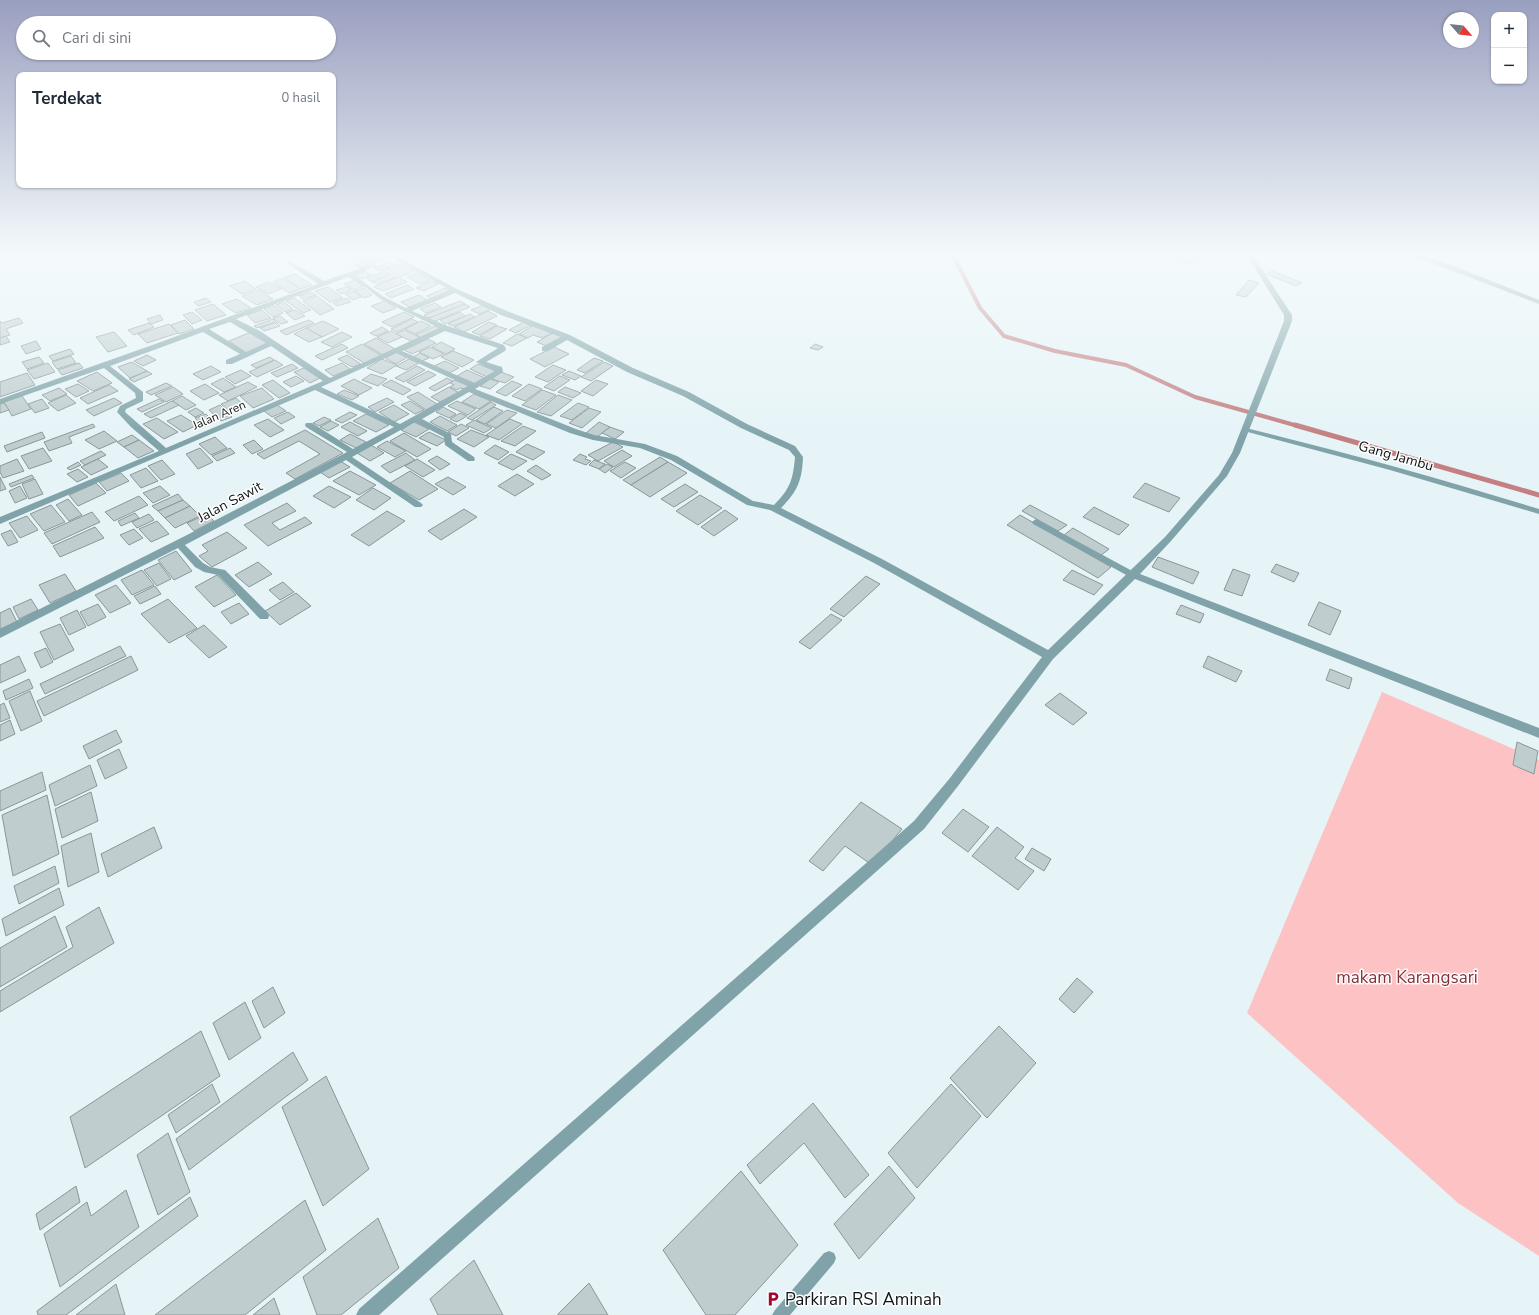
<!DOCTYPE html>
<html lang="id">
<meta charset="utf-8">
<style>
:root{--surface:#fff;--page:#f6f6f7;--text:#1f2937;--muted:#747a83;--line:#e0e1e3}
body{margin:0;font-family:"Nunito Sans",sans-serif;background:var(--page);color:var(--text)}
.controls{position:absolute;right:12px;top:12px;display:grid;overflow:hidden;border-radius:8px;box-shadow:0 1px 3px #0004}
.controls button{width:36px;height:36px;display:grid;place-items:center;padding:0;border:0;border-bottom:1px solid var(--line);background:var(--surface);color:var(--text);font:20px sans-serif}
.compass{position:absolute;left:1443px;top:12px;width:36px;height:36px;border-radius:50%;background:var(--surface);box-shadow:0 1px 3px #0004;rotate:118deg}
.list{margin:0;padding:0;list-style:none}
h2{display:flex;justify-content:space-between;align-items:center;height:52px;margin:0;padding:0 16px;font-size:17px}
h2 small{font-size:13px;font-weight:400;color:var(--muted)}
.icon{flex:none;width:22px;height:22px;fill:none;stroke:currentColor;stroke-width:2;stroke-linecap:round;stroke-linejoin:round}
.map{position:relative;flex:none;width:1539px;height:1315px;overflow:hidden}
.search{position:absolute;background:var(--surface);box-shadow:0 1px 3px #0004;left:16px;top:16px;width:320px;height:44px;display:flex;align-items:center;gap:10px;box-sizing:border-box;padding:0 14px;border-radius:22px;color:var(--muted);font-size:15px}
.panel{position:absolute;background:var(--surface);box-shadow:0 1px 3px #0004;left:16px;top:72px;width:320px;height:116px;border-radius:8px}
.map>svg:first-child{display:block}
.green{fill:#fcc2c4}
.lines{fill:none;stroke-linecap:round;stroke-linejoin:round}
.stream-far1{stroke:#c47f82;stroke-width:4}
.stream{stroke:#c47f82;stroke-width:5}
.building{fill:#bfcdcf;stroke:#8a9799}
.service{fill:#80a3a9;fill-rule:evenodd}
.minor{fill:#80a3a9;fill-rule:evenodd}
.labels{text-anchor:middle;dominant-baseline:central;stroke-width:3;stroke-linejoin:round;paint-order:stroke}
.far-street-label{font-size:12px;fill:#0f1414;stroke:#fefefe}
.street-label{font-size:14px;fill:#0f1414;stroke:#fefefe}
.near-park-label{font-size:17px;fill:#86313a;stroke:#fefefe}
.near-poi-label{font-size:17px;fill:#0f1414;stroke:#fefefe;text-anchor:start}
</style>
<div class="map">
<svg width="1539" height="1315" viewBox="0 0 1539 1315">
<rect width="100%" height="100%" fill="#e6f4f7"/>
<path class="green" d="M 1382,692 L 1539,760 L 1539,1256 L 1458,1203 L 1247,1013 Z"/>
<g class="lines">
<path class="stream-far1" d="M 954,254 L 953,255 L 980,308 L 1004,336 L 1055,351 L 1126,365 L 1195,397 L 1298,426"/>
<path class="stream" d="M 1295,425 L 1539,495"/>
</g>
<g class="building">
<path d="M 348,254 L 367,254 L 371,255 L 356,261 L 344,255 Z"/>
<path d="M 1183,254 L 1210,254 L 1187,263 L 1174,257 Z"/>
<path d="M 375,255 L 384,260 L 372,265 L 363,260 Z"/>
<path d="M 363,262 L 369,265 L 360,268 L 355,265 Z"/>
<path d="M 389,262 L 394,265 L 379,271 L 374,268 Z"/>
<path d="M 399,264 L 414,271 L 401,277 L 386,269 Z"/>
<path d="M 365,271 L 371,275 L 362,279 L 355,275 Z"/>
<path d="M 385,271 L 391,274 L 372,282 L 366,278 Z"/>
<path d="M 1272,271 L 1302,283 L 1296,286 L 1266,274 Z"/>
<path d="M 418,273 L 430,280 L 420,284 L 407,277 Z"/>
<path d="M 295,274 L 312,285 L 300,289 L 284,278 Z"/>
<path d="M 391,274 L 396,277 L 378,284 L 372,282 Z"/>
<path d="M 398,277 L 407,282 L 383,291 L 374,287 Z"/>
<path d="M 284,278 L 300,289 L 289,293 L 273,282 Z"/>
<path d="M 355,280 L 364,286 L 353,290 L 344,284 Z"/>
<path d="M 1249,280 L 1259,283 L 1246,297 L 1236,295 Z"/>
<path d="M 245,281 L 256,289 L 242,294 L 230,286 Z"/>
<path d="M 431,281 L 438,284 L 424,291 L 416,288 Z"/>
<path d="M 269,282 L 281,289 L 268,294 L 256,287 Z"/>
<path d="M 407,285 L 414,289 L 391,298 L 385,294 Z"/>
<path d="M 328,287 L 343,298 L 330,302 L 315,291 Z"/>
<path d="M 347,287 L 351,290 L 341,294 L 336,290 Z"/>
<path d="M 364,288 L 372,295 L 364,298 L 355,291 Z"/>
<path d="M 445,288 L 450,291 L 431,299 L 427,296 Z"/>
<path d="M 258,290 L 273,299 L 257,305 L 242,296 Z"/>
<path d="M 354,291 L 361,297 L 353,300 L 345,294 Z"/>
<path d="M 312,292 L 316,295 L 303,299 L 299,296 Z"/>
<path d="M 419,295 L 427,300 L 409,307 L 401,302 Z"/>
<path d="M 317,296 L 334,309 L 320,315 L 303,301 Z"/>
<path d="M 206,298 L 211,302 L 198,306 L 194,302 Z"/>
<path d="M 294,298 L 311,310 L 303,313 L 286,301 Z"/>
<path d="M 347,298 L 351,302 L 337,306 L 333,303 Z"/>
<path d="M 237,299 L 251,308 L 236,313 L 222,304 Z"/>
<path d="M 385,301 L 396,308 L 383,313 L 371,306 Z"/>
<path d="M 460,301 L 465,304 L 429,318 L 424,315 Z"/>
<path d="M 284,302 L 293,309 L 285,312 L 276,305 Z"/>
<path d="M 435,303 L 441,307 L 426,313 L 420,309 Z"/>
<path d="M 213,304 L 226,315 L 207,321 L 195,310 Z"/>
<path d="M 465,304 L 470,307 L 433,322 L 429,318 Z"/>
<path d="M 484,305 L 492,309 L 479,314 L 471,310 Z"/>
<path d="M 274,306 L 283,313 L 273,317 L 264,309 Z"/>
<path d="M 262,310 L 271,318 L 255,323 L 247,315 Z"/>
<path d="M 295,310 L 305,316 L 295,320 L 286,313 Z"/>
<path d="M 488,311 L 497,316 L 464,332 L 454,327 Z"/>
<path d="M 192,312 L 202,320 L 192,324 L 183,315 Z"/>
<path d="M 404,312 L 414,317 L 392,327 L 382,322 Z"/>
<path d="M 460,312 L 465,316 L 445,324 L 440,320 Z"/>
<path d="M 470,314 L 475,317 L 453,326 L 448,324 Z"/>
<path d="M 160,315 L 163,320 L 151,324 L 147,319 Z"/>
<path d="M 280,316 L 288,322 L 281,324 L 273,318 Z"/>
<path d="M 19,318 L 23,323 L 6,329 L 10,335 L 0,338 L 0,321 L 2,323 Z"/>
<path d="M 273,319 L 276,322 L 257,328 L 254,326 Z"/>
<path d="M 412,319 L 418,322 L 397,332 L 391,329 Z"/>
<path d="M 185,320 L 194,329 L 179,334 L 171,325 Z"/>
<path d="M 309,320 L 314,323 L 286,335 L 280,331 Z"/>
<path d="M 323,321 L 339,329 L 322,337 L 306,328 Z"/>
<path d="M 421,321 L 431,326 L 415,334 L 405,329 Z"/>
<path d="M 276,322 L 280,326 L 264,331 L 260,328 Z"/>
<path d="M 489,322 L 497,325 L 479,335 L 472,332 Z"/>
<path d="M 524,322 L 531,325 L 516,333 L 509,330 Z"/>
<path d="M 149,323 L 154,327 L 134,335 L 128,330 Z"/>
<path d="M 169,324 L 178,333 L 147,343 L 138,334 Z"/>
<path d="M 534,325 L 552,333 L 542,338 L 533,335 L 528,338 L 519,334 Z"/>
<path d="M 435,326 L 441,329 L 422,338 L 416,335 Z"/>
<path d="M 497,326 L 507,329 L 490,339 L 480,336 Z"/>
<path d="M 382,327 L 388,331 L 376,336 L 370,333 Z"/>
<path d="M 306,328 L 322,337 L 309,342 L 294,334 Z"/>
<path d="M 404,330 L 419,337 L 413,342 L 396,334 Z"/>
<path d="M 391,331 L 402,337 L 388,343 L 377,337 Z"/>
<path d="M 114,332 L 127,346 L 108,352 L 96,337 Z"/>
<path d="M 251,332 L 269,343 L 246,353 L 229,341 Z"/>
<path d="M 342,332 L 352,337 L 332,347 L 321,342 Z"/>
<path d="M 553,333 L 562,337 L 546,346 L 537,342 Z"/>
<path d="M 517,334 L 527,338 L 512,346 L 503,343 Z"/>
<path d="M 6,336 L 10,342 L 0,345 L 0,338 Z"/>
<path d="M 376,338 L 395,349 L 383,355 L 364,344 Z"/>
<path d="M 428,339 L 436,343 L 412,354 L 404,350 Z"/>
<path d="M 36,341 L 41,349 L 26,354 L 21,346 Z"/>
<path d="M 441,342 L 455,349 L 446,354 L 432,347 Z"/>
<path d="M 342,344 L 348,348 L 322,360 L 315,356 Z"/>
<path d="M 362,344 L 382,356 L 366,364 L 346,352 Z"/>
<path d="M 815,344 L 823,347 L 818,350 L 810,348 Z"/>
<path d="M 430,347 L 444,354 L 433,359 L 419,352 Z"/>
<path d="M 554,347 L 569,354 L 545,367 L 530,359 Z"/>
<path d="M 70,349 L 74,354 L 53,361 L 49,356 Z"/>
<path d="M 453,351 L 474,360 L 462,367 L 441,357 Z"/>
<path d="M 397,352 L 408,357 L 396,364 L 385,358 Z"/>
<path d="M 420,353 L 429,358 L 422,361 L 413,357 Z"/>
<path d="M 147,355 L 156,360 L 143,366 L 134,361 Z"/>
<path d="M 347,355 L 361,364 L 352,367 L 338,359 Z"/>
<path d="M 71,356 L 76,363 L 57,369 L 52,362 Z"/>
<path d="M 39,357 L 44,363 L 27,369 L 22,362 Z"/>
<path d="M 270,357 L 274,360 L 256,368 L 251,365 Z"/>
<path d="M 594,358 L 603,361 L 585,373 L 577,370 Z"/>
<path d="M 382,359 L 397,365 L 382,374 L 367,368 Z"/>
<path d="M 409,359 L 419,363 L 406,370 L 396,366 Z"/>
<path d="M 275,360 L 283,365 L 257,377 L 249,372 Z"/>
<path d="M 445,361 L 459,368 L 449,373 L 434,366 Z"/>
<path d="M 132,362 L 147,371 L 130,378 L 118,367 Z"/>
<path d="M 604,362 L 613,366 L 591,381 L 581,377 Z"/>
<path d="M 48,363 L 55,372 L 34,379 L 27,370 Z"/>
<path d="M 79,363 L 83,368 L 62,375 L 58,370 Z"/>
<path d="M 342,363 L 350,369 L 333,376 L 325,370 Z"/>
<path d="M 292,364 L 298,368 L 277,377 L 271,373 Z"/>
<path d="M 478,364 L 496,371 L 487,377 L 470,369 Z"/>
<path d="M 553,365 L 566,370 L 548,382 L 535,377 Z"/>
<path d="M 211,366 L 221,372 L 203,380 L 193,374 Z"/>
<path d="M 417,366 L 425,370 L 404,382 L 395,378 Z"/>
<path d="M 304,368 L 320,378 L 310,383 L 294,372 Z"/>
<path d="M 241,370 L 251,376 L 235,384 L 225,377 Z"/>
<path d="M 467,370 L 485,378 L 476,384 L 457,376 Z"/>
<path d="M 147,371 L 152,374 L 134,382 L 129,379 Z"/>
<path d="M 428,371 L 436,375 L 415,386 L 407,382 Z"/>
<path d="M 569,371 L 581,376 L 575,380 L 562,375 Z"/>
<path d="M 97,372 L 112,383 L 93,391 L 77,381 Z"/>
<path d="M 501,372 L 514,377 L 505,383 L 492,379 Z"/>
<path d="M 27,373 L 35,385 L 0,397 L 0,382 Z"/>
<path d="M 371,374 L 387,379 L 378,386 L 362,380 Z"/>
<path d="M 296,376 L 304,381 L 291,387 L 283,382 Z"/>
<path d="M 560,376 L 570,380 L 554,391 L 544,387 Z"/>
<path d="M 223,378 L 236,387 L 224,392 L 211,384 Z"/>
<path d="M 447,378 L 453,381 L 435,391 L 429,388 Z"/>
<path d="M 354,379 L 372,388 L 359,395 L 341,386 Z"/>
<path d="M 490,379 L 499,382 L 490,389 L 480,386 Z"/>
<path d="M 273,380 L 290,393 L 279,398 L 262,385 Z"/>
<path d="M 391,380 L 411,390 L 403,395 L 382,385 Z"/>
<path d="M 455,380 L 469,386 L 464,389 L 461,388 L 457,390 L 450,387 L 454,385 L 450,383 Z"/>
<path d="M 596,380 L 608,384 L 593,396 L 581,391 Z"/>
<path d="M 512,381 L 522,385 L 506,396 L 496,392 Z"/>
<path d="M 248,382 L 257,387 L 228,401 L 219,395 Z"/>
<path d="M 166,383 L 172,386 L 151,395 L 146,392 Z"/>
<path d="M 78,384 L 89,391 L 76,397 L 65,389 Z"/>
<path d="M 205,384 L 219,393 L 204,400 L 190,391 Z"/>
<path d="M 529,384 L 542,389 L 525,401 L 512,396 Z"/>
<path d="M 109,385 L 118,391 L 88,404 L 80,398 Z"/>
<path d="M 173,387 L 183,394 L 166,402 L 155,395 Z"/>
<path d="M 449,387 L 459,393 L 440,402 L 431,397 Z"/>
<path d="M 565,387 L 581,393 L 573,398 L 558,392 Z"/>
<path d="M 59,388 L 67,394 L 50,401 L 42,395 Z"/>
<path d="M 262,388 L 274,399 L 253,408 L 240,396 Z"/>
<path d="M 344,390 L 359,396 L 352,400 L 337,394 Z"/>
<path d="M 542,390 L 556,395 L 536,410 L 522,405 Z"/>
<path d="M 418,392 L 437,404 L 426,410 L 407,397 Z"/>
<path d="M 474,394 L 491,401 L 479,409 L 462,402 Z"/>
<path d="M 66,395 L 76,403 L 58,411 L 48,403 Z"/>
<path d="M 558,395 L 572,400 L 551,416 L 537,412 Z"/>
<path d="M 22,396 L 31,409 L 12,416 L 4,402 Z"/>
<path d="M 182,396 L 196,405 L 186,410 L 172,401 Z"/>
<path d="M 114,398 L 122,403 L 94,416 L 86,410 Z"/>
<path d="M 236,398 L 246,407 L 231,413 L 221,404 Z"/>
<path d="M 387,398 L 394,402 L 375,412 L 368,407 Z"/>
<path d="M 42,399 L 49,408 L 35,413 L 28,404 Z"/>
<path d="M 159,399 L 164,402 L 142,412 L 137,409 Z"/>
<path d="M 172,401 L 179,405 L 151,418 L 144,414 Z"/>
<path d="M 410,401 L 424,410 L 415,414 L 401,405 Z"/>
<path d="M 457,401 L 476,409 L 468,415 L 448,406 Z"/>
<path d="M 491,402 L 496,405 L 472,420 L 467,418 Z"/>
<path d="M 4,403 L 9,410 L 0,413 L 0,404 Z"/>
<path d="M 578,403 L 589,407 L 572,420 L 560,416 Z"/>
<path d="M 220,405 L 232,417 L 221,421 L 209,410 Z"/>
<path d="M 277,405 L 286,411 L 272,417 L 264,411 Z"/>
<path d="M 394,405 L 409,414 L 394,422 L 379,412 Z"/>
<path d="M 443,407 L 456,414 L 449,418 L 436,412 Z"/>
<path d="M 494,407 L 503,411 L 485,424 L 476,420 Z"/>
<path d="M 196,408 L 204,413 L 195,417 L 188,412 Z"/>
<path d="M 589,408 L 601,412 L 582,428 L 569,423 Z"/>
<path d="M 507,410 L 517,413 L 496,428 L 486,424 Z"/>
<path d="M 288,412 L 295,417 L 281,424 L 274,418 Z"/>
<path d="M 350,412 L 357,415 L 342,423 L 335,420 Z"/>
<path d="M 460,413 L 467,416 L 457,422 L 450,419 Z"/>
<path d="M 206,414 L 214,422 L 203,427 L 195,418 Z"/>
<path d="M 366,414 L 389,425 L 376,432 L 353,421 Z"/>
<path d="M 181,415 L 197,425 L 183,432 L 167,421 Z"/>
<path d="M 440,416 L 457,425 L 447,431 L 430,422 Z"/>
<path d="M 324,417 L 331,420 L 319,426 L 313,423 Z"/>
<path d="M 157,418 L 178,432 L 164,439 L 143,424 Z"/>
<path d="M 268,419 L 284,430 L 270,437 L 254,425 Z"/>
<path d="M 510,419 L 522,424 L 499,440 L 486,435 Z"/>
<path d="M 474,420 L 492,428 L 484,433 L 466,425 Z"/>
<path d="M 331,421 L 339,425 L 328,431 L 320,427 Z"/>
<path d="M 350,422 L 367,431 L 358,436 L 341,427 Z"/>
<path d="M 414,422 L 429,429 L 416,437 L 401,430 Z"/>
<path d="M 599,422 L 610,427 L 597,437 L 586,433 Z"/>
<path d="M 93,424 L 95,427 L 69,437 L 72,443 L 49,451 L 44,442 Z"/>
<path d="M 461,424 L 469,428 L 456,436 L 448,432 Z"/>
<path d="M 523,426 L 536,431 L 515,446 L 501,441 Z"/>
<path d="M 610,427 L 624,432 L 615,439 L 602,433 Z"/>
<path d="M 305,430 L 343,453 L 295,479 L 286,473 L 320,454 L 299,441 L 264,459 L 257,454 Z"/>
<path d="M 471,430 L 489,437 L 474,447 L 457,439 Z"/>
<path d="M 104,431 L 117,441 L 99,449 L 85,440 Z"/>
<path d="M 42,432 L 45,438 L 7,452 L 4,446 Z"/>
<path d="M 429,432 L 446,440 L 437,446 L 419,438 Z"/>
<path d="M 404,433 L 431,449 L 417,457 L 390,441 Z"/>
<path d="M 350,434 L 366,442 L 356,448 L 340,440 Z"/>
<path d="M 132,435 L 139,440 L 124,447 L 117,442 Z"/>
<path d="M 215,437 L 227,448 L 211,455 L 199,444 Z"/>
<path d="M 139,440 L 154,451 L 138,458 L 124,447 Z"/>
<path d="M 254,440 L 263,449 L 252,454 L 243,445 Z"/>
<path d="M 387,441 L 406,451 L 395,457 L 377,447 Z"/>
<path d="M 613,442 L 623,447 L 598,461 L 588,455 Z"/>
<path d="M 527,444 L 545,452 L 533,460 L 516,452 Z"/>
<path d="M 371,445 L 384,453 L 370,461 L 357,453 Z"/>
<path d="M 495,445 L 509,452 L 498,460 L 484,453 Z"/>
<path d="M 43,448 L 52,461 L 29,469 L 21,456 Z"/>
<path d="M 200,448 L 213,462 L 198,469 L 186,454 Z"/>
<path d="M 230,448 L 235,453 L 217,461 L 212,456 Z"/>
<path d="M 622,450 L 632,456 L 614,467 L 604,461 Z"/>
<path d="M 101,451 L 106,455 L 85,465 L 80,461 Z"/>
<path d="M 406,453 L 415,460 L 390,473 L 381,466 Z"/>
<path d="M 511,454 L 527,461 L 513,470 L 498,463 Z"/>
<path d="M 580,454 L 587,457 L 585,459 L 591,461 L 586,465 L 573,460 Z"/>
<path d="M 437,456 L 450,464 L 440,470 L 428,461 Z"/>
<path d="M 660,457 L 668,462 L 631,485 L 623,480 Z"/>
<path d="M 17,459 L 24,471 L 3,478 L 0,472 L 0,466 Z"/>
<path d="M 98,459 L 108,467 L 91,475 L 81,467 Z"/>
<path d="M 417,459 L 435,470 L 423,477 L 405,466 Z"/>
<path d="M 162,460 L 175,474 L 161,480 L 148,466 Z"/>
<path d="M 594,460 L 605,464 L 599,469 L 589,465 Z"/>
<path d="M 340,461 L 350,467 L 329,478 L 320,472 Z"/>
<path d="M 78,462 L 81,465 L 70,470 L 67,468 Z"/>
<path d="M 625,462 L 636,468 L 621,478 L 610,471 Z"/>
<path d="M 668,462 L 687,473 L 650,497 L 631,485 Z"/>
<path d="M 607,464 L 613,467 L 605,473 L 599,469 Z"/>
<path d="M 536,465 L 551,475 L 542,480 L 527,471 Z"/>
<path d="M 146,468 L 158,481 L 141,488 L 130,475 Z"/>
<path d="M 78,469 L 88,477 L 77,482 L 67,474 Z"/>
<path d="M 350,471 L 376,485 L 359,495 L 333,481 Z"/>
<path d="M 410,471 L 438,489 L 419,500 L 390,483 Z"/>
<path d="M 121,473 L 129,481 L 107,491 L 99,482 Z"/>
<path d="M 517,474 L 534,484 L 515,496 L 498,486 Z"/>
<path d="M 32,475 L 34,478 L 11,487 L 9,484 Z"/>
<path d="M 0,477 L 6,489 L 0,491 Z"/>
<path d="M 448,477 L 466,487 L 453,495 L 435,484 Z"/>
<path d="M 35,479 L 43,494 L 29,499 L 22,484 Z"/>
<path d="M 96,483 L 106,493 L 78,506 L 69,495 Z"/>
<path d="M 1145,483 L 1180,498 L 1169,512 L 1133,497 Z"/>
<path d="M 685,484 L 698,492 L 674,507 L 661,499 Z"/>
<path d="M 20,486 L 27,498 L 15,503 L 9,491 Z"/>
<path d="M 160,486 L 170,495 L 153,503 L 143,493 Z"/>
<path d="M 329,486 L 351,497 L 334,508 L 313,496 Z"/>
<path d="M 373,488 L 391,498 L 374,510 L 356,500 Z"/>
<path d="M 178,494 L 183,500 L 158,511 L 152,506 Z"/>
<path d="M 700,495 L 722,508 L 698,525 L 676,511 Z"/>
<path d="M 139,496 L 148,505 L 114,521 L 105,512 Z"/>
<path d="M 68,499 L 82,515 L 69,521 L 56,505 Z"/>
<path d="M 183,500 L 190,506 L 165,518 L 158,511 Z"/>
<path d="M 287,503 L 296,511 L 272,523 L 280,530 L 305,517 L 312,523 L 268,546 L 244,525 Z"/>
<path d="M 51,505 L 65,522 L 44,531 L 30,514 Z"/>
<path d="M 1030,505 L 1067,525 L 1058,531 L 1022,511 Z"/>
<path d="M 190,506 L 200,516 L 175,528 L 165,518 Z"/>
<path d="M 1094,507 L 1129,525 L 1119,535 L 1083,517 Z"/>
<path d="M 464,509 L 477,517 L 441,540 L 428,531 Z"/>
<path d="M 725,510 L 738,519 L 714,536 L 701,527 Z"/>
<path d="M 387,511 L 405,521 L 369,546 L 351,535 Z"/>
<path d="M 92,512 L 100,522 L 52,544 L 44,533 Z"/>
<path d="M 135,513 L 139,518 L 121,526 L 118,521 Z"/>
<path d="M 149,514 L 154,520 L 137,528 L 132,522 Z"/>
<path d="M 207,514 L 214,521 L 194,531 L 187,523 Z"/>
<path d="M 1020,515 L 1111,567 L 1098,578 L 1007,525 Z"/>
<path d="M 27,516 L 38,530 L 20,538 L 9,523 Z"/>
<path d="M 157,521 L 169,534 L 151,542 L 139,529 Z"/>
<path d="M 95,527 L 104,538 L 60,557 L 53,546 Z"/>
<path d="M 1073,528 L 1109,549 L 1100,556 L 1064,535 Z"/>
<path d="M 134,529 L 143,538 L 129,545 L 120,535 Z"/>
<path d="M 11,530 L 18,542 L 8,546 L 1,534 Z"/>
<path d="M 227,532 L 247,548 L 212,567 L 199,556 L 208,551 L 202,545 Z"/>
<path d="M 176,551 L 192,571 L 174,580 L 158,560 Z"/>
<path d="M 1158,557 L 1199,572 L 1193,584 L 1152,567 Z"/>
<path d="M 258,562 L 272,574 L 249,587 L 235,575 Z"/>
<path d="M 159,563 L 171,579 L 157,586 L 144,570 Z"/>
<path d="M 1276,564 L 1299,573 L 1294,582 L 1271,572 Z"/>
<path d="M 1233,569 L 1250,575 L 1242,596 L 1224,590 Z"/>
<path d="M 142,570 L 154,585 L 132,595 L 121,580 Z"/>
<path d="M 1072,570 L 1103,585 L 1094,595 L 1063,580 Z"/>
<path d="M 65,574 L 76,591 L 50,603 L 39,585 Z"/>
<path d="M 217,575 L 236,595 L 214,607 L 195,587 Z"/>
<path d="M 866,576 L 880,584 L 844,617 L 830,609 Z"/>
<path d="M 283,582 L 294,592 L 280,600 L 269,590 Z"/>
<path d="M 116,585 L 131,603 L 110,613 L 95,595 Z"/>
<path d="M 155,586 L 161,594 L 140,604 L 134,596 Z"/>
<path d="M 296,593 L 311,606 L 280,625 L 265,611 Z"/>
<path d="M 31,599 L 38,610 L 19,619 L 13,607 Z"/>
<path d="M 168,599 L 197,628 L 169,643 L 141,614 Z"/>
<path d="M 1319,602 L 1341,611 L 1330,635 L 1308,625 Z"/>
<path d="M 239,603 L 249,614 L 231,624 L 221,612 Z"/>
<path d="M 98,604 L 106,617 L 88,626 L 80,612 Z"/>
<path d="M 1181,605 L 1204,614 L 1200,623 L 1176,614 Z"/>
<path d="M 10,608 L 17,622 L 0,629 L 0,613 Z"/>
<path d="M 77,610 L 86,627 L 69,635 L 60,618 Z"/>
<path d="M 831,614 L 842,620 L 810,649 L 799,642 Z"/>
<path d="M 60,624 L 74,650 L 54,660 L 40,632 Z"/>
<path d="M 204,625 L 227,647 L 209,658 L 186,636 Z"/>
<path d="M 120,646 L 126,656 L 45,694 L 40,684 Z"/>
<path d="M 46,648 L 53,662 L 41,668 L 34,653 Z"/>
<path d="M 19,656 L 26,671 L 0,683 L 0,665 Z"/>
<path d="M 131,656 L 138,670 L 44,716 L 37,701 Z"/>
<path d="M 1208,656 L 1242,671 L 1236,682 L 1203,667 Z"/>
<path d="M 1330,669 L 1352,678 L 1349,689 L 1326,680 Z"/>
<path d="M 29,679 L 33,688 L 6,700 L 3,691 Z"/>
<path d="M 30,691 L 42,721 L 21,731 L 9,701 Z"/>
<path d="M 1060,693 L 1087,713 L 1073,725 L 1045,705 Z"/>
<path d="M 4,703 L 10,718 L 0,722 L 0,705 Z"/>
<path d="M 10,720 L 15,734 L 0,741 L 0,725 Z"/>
<path d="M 116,730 L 122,742 L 89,759 L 83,746 Z"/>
<path d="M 1517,742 L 1538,751 L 1534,774 L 1513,765 Z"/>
<path d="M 119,749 L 127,768 L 105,779 L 97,760 Z"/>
<path d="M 90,765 L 97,786 L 55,806 L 49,785 Z"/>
<path d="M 42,772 L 46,790 L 0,811 L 0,791 Z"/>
<path d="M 91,792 L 98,821 L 62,838 L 55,809 Z"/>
<path d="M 47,795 L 59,854 L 13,876 L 2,815 Z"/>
<path d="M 861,802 L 902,829 L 872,865 L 845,846 L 823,871 L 809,861 Z"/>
<path d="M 963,809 L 989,827 L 968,852 L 942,833 Z"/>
<path d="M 154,827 L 162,848 L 108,877 L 101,854 Z"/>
<path d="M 997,827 L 1024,847 L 1015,858 L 1034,871 L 1018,890 L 972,856 Z"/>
<path d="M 91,833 L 99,872 L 68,887 L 61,846 Z"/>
<path d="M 1032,848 L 1051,859 L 1044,871 L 1025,859 Z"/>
<path d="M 55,866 L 59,883 L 19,904 L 14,886 Z"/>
<path d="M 59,888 L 64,905 L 6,936 L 2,919 Z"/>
<path d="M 99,907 L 114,943 L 0,1012 L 0,991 L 73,947 L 66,927 Z"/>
<path d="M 55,916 L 67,947 L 0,987 L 0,948 Z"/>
<path d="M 1077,978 L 1093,992 L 1074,1013 L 1059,999 Z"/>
<path d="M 273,987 L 285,1013 L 264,1028 L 252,1001 Z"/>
<path d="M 245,1002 L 261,1038 L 229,1060 L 213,1023 Z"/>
<path d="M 999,1026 L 1036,1063 L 987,1118 L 950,1078 Z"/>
<path d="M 201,1031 L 220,1076 L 85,1168 L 70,1117 Z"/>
<path d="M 293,1052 L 308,1080 L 189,1170 L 176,1139 Z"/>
<path d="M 326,1076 L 369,1169 L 323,1206 L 282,1107 Z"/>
<path d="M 212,1084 L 220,1102 L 176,1133 L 168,1115 Z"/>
<path d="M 951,1084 L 981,1116 L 917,1188 L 888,1153 Z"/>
<path d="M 813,1103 L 869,1175 L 845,1198 L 804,1143 L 760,1184 L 747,1165 Z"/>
<path d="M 168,1133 L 190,1192 L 158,1215 L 137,1155 Z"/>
<path d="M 889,1166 L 915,1198 L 859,1259 L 834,1224 Z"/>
<path d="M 741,1171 L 798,1245 L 735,1315 L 706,1315 L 663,1250 Z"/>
<path d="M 76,1186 L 80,1202 L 40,1230 L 36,1214 Z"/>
<path d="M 126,1190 L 139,1227 L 60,1287 L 44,1234 L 87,1202 L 91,1216 Z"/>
<path d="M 190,1197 L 198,1216 L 66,1315 L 38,1315 L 37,1311 Z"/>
<path d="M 305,1200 L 326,1250 L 245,1315 L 155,1315 Z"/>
<path d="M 378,1218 L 399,1268 L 341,1315 L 317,1315 L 303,1277 Z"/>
<path d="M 474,1260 L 503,1315 L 438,1315 L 430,1299 Z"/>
<path d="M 589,1283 L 608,1315 L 558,1315 L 558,1314 Z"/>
<path d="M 116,1284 L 125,1315 L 76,1315 Z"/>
<path d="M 274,1298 L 280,1315 L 253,1315 Z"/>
</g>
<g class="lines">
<g class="service">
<path d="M 1246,428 C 1345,452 1442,479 1539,509 L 1539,514 L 1390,470 L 1244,431 L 1243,430 Z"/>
<path d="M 1036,519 L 1136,573 L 1137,575 L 1133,578 L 1130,577 L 1033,524 L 1032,522 Z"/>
<path d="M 829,1251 L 834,1253 L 836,1258 L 834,1263 L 790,1315 L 772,1315 L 775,1310 L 824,1253 Z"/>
</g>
<g class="minor">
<path d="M 1246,254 L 1252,254 L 1292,315 L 1292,321 L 1240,453 L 1227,476 L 1171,541 L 1140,574 L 1539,728 L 1539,738 L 1135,579 L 1053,659 L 958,786 L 924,829 L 379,1315 L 356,1315 L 359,1309 L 914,821 L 950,778 L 1042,657 L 874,563 L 770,510 L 747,505 L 671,460 L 640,448 L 593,440 L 570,433 L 469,392 L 422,419 L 451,434 L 452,442 L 474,457 L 475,459 L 474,461 L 468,461 L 445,445 L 444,437 L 415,422 L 352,457 L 421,503 L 423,505 L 421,507 L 415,507 L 346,460 L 185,545 L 203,563 L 210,567 L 225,570 L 268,613 L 269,616 L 268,619 L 260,619 L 218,575 L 204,572 L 195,567 L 178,548 L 0,638 L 0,629 L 185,536 L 347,452 L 306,427 L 305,425 L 306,423 L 312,423 L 353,449 L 394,427 L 315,390 L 0,524 L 0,517 L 159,451 L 131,427 L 117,412 L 120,406 L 136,398 L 135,393 L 104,368 L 0,404 L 0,399 L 158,343 L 318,284 L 288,264 L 287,263 L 290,261 L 324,281 L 372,264 L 376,264 L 376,266 L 354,275 L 384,297 L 406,308 L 450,290 L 392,258 L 391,257 L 394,255 L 457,289 L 507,311 L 570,335 L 633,368 L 689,392 L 747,424 L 795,446 L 803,457 C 802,480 798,491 781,508 L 882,559 L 1048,650 L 1165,537 L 1219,475 L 1232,453 L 1284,321 L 1284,315 ZM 348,277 L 365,287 L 380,299 L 439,328 L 330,378 L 260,331 L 236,319 ZM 455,293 L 501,315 L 561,337 L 542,347 L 542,351 L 548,351 L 567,340 L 627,372 L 683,396 L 741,428 L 789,450 L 795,457 C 793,480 790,489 774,505 L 753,501 L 677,456 L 645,444 L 594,435 L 576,429 L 475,389 L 503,372 L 502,367 L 486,362 L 505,351 L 506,349 L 504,345 L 448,326 L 412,311 ZM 230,322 L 266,343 L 246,352 L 209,329 ZM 445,331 L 498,348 L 476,362 L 495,371 L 474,383 L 402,351 ZM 203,332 L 240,354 L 226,360 L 226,364 L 232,364 L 271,346 L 323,381 L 166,448 L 125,412 L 126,409 L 143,401 L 143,392 L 110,366 ZM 396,353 L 468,386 L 400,424 L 321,387 Z"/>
<path d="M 1409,254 L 1418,254 L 1451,265 L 1539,300 L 1539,304 Z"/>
</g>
</g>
<linearGradient id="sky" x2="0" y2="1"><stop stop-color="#999fbf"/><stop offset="0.58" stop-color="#f4fafb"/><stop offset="1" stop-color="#f4fafb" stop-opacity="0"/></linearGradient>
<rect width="1539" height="438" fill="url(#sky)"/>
<defs>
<g id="parking-bare" transform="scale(1.2)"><path d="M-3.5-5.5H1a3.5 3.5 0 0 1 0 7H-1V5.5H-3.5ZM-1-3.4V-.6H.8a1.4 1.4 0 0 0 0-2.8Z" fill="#a40631" stroke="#fefefe" stroke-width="2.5" paint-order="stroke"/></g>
</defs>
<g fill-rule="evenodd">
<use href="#parking-bare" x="773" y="1299"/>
</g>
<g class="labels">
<g class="far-street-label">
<text transform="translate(219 415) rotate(-23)">Jalan Aren</text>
</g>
<g class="street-label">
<text transform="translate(1396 456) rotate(16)">Gang Jambu</text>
<text transform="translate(230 502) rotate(-28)">Jalan Sawit</text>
</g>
<g class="near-park-label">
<text x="1407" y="977">makam Karangsari</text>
</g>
<g class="near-poi-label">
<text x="785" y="1299">Parkiran RSI Aminah</text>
</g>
</g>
</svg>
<div class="controls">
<button>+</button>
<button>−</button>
</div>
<svg class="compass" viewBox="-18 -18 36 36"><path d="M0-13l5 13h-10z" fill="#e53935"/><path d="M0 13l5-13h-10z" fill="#747a83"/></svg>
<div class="search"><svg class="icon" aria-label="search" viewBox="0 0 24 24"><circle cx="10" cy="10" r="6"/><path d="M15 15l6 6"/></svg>Cari di sini</div>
<section class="panel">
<h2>Terdekat<small>0 hasil</small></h2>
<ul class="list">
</ul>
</section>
</div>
